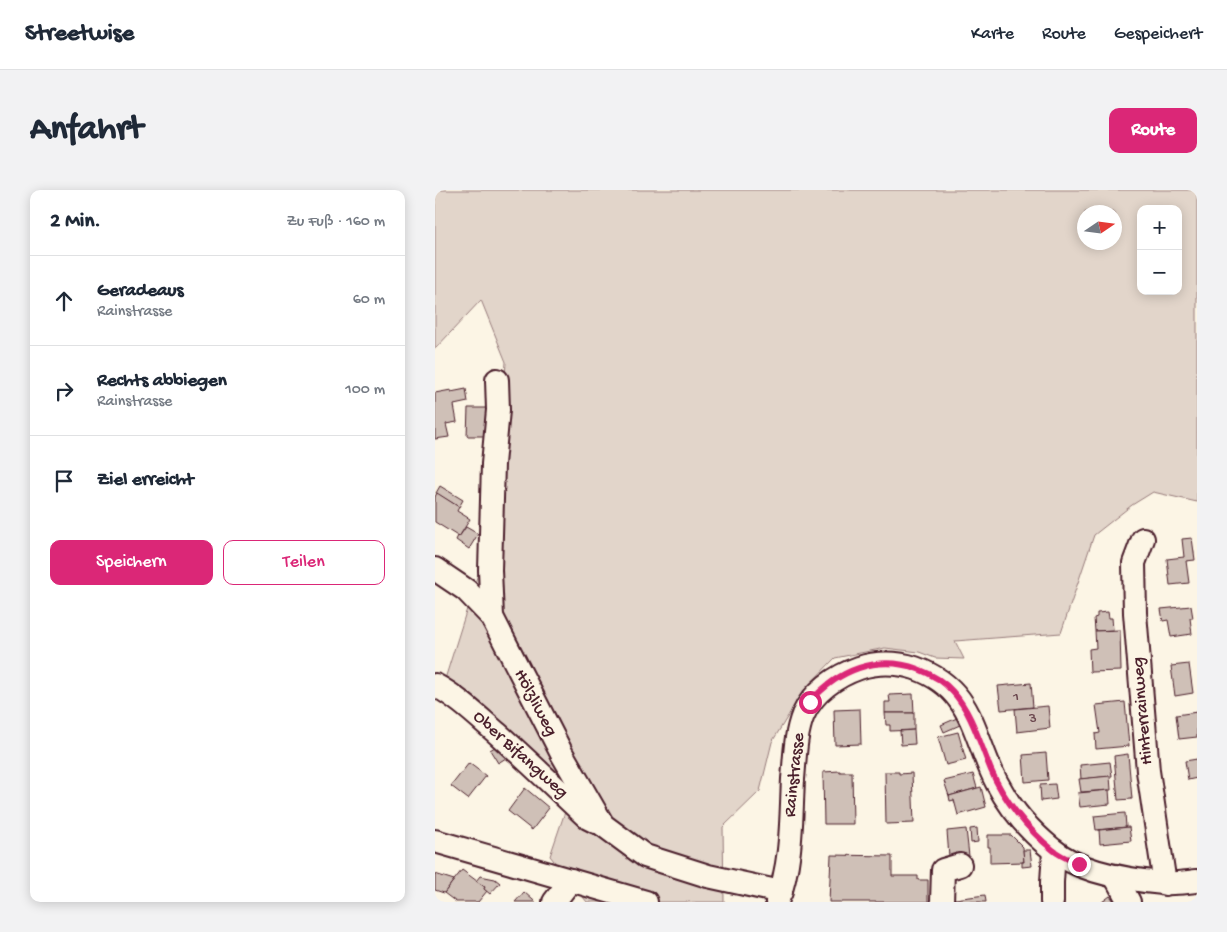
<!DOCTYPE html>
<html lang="de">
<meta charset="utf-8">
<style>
:root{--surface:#fff;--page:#f2f2f3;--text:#1f2937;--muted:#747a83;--line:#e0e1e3;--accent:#db2777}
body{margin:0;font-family:"Gochi Hand",sans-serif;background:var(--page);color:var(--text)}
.controls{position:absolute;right:15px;top:15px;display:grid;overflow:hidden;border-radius:10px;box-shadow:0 2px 12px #0003}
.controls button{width:45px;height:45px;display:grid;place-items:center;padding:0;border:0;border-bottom:1px solid var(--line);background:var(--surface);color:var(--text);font:25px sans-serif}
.compass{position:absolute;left:642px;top:15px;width:45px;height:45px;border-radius:50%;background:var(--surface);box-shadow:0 2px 12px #0003;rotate:77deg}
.stop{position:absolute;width:15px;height:15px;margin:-11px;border:4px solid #db2777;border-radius:50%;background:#fff}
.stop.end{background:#db2777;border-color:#fff;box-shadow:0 1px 5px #0008}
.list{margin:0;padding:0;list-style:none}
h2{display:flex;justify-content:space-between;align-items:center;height:65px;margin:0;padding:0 20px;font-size:21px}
h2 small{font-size:16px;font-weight:400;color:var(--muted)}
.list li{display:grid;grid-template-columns:32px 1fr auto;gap:15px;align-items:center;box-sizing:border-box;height:90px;padding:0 20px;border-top:1px solid var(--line)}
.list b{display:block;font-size:19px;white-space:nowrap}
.list p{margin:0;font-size:16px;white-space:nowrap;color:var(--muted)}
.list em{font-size:16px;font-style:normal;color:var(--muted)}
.actions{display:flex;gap:10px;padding:15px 20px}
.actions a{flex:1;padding:11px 0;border:1px solid var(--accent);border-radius:10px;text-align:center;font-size:18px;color:var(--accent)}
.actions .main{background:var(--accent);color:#fff}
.icon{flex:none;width:28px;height:28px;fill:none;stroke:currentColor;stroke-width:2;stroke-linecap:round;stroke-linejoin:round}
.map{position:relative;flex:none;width:762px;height:712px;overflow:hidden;border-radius:10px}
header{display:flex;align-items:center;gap:30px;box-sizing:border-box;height:70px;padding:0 25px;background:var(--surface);border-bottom:1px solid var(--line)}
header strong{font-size:24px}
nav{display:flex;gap:28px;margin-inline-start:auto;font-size:18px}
.intro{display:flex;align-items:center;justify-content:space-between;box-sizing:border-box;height:120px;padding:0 30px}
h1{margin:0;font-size:35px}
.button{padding:12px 22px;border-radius:10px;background:var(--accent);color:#fff;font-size:18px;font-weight:700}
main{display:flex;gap:30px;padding:0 30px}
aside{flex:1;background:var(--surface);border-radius:10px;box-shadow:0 2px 12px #0003}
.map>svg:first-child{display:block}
.green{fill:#e2d5ca;stroke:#967a7a;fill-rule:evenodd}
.building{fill:#cfc0b7;stroke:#4a1f2b}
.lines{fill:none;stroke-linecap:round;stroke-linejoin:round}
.minor-casing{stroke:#4a1f2b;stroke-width:26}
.minor{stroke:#fcf5e5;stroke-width:22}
.route{stroke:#db2777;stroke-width:6}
.labels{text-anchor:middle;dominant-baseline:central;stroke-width:4.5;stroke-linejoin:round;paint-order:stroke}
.number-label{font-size:15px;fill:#6b474e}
.street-label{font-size:18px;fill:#4a1f2b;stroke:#fcf5e5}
</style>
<header>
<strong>Streetwise</strong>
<nav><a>Karte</a><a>Route</a><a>Gespeichert</a></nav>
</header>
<div class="intro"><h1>Anfahrt</h1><a class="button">Route</a></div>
<main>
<aside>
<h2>2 Min.<small>Zu Fuß · 160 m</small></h2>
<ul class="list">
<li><svg class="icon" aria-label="ahead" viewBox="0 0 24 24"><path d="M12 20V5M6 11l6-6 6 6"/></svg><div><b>Geradeaus</b><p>Rainstrasse</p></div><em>60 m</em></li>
<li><svg class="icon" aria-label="right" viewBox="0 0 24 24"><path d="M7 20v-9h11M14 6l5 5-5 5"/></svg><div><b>Rechts abbiegen</b><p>Rainstrasse</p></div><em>100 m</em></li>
<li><svg class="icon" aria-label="arrive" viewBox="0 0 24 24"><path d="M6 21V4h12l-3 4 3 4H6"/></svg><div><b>Ziel erreicht</b></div></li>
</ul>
<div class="actions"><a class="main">Speichern</a><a>Teilen</a></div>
</aside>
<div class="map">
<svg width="762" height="712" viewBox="0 0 762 712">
<rect width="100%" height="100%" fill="#fcf5e5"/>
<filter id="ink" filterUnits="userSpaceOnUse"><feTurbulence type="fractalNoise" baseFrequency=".02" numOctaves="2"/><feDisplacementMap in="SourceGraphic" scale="10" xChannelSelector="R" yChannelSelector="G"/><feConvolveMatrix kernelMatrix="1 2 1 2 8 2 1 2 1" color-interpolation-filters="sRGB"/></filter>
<g filter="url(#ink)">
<path class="green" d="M 0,0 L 762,0 L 762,312 L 718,302 L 697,315 L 659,345 L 626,443 L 520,451 L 529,469 L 500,468 L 484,462 L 450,458 L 400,468 L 369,500 L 337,552 L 325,601 L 288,637 L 289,712 L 152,712 L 115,666 L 133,613 L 10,489 L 61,326 L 71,172 L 46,110 L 0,159 ZM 706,19 L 743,19 L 743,101 L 706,101 ZM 650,22 L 680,22 L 680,52 L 650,52 Z"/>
<g class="building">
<path d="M 31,199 L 33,212 L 19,215 L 22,232 L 11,234 L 14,247 L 0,249 L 0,203 L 16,200 L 16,202 Z"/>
<path d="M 33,218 L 52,218 L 51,246 L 32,246 Z"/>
<path d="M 5,296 L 28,310 L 24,317 L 1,303 Z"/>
<path d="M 2,303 L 24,317 L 22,321 L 35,329 L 24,347 L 0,332 L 0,307 Z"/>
<path d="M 31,337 L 43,344 L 34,359 L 21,350 L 23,346 L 24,347 Z"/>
<path d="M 757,348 L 760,370 L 751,371 L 754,393 L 735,395 L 732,369 L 749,367 L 747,349 Z"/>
<path d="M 756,416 L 758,428 L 755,428 L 757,444 L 736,447 L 733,430 L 728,431 L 726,419 Z"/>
<path d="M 673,422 L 674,428 L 677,428 L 678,440 L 660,441 L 659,428 L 662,427 L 662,423 Z"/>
<path d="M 685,440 L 686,481 L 655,482 L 654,459 L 661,458 L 660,441 Z"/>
<path d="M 754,474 L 758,503 L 740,506 L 736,476 Z"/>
<path d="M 596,493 L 598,517 L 566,520 L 563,496 Z"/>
<path d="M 478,504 L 479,523 L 450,523 L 450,512 L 455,512 L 454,505 Z"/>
<path d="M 690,512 L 694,556 L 661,559 L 660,544 L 665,543 L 661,515 Z"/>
<path d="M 613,516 L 615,538 L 582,542 L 580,519 Z"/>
<path d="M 425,519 L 426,554 L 400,555 L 399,520 Z"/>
<path d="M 762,522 L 762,547 L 744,549 L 741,525 Z"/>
<path d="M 450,523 L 479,523 L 479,540 L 455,541 L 455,535 L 451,535 Z"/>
<path d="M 522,528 L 525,535 L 509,542 L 506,535 Z"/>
<path d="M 479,540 L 480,554 L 466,555 L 465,541 Z"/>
<path d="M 523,542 L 531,570 L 511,575 L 503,547 Z"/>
<path d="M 63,555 L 71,568 L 63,573 L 55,560 Z"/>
<path d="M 611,563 L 613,590 L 590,592 L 588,565 Z"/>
<path d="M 693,564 L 697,609 L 683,610 L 679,566 Z"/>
<path d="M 762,569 L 762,588 L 753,590 L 750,571 Z"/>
<path d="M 675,572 L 677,586 L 646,589 L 645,575 Z"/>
<path d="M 34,573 L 51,586 L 33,609 L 16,596 Z"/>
<path d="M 405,581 L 405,582 L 417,582 L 418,634 L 389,634 L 388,582 Z"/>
<path d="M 450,582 L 464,582 L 464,584 L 477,583 L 479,633 L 451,634 Z"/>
<path d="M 538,584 L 542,598 L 514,606 L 509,591 Z"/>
<path d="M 675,586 L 676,600 L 674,600 L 646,602 L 644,589 Z"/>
<path d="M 620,594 L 622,609 L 606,611 L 605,595 Z"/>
<path d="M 546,597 L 551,617 L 523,625 L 519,610 L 515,611 L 514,606 Z"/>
<path d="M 90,598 L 114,618 L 97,640 L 73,621 Z"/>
<path d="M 674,600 L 675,614 L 645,617 L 643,603 Z"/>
<path d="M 690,623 L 691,637 L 661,640 L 659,626 Z"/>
<path d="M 694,637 L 696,651 L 665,654 L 664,640 Z"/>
<path d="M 542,638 L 543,652 L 536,653 L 535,639 Z"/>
<path d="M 531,639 L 534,666 L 514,667 L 512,641 Z"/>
<path d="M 553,645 L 576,645 L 588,657 L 589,672 L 555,673 L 555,657 L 553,657 Z"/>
<path d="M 588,660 L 595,660 L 597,676 L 587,677 L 587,672 L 589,672 Z"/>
<path d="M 396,665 L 457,666 L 457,686 L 483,686 L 483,690 L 493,690 L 493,712 L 394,712 Z"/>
<path d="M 27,680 L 50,697 L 49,699 L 52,701 L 43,712 L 21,712 L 9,703 Z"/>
<path d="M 0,684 L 19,690 L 9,703 L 0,700 Z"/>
<path d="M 45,686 L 60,689 L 65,693 L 55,704 L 49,699 L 50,697 L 41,691 Z"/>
<path d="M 89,702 L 98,710 L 101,712 L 80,712 Z"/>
<path d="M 550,705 L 551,712 L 520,712 L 520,709 Z"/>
<path d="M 675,706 L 680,712 L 667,712 Z"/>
</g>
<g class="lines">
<g class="minor-casing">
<g id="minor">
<path d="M 62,190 L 63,220 L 58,274 L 55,380 L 57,427 L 127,564 L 168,635 L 210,666 L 273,686 L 346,702"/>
<path d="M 708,349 L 699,373 L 700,423 L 713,581 L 730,694"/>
<path d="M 0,379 L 31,400 L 57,427"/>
<path d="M 0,495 C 24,508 43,527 63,544 C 94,572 123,600 153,628 L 161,632"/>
<path d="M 0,651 L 211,712"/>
<path d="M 680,686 L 694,712"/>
<path d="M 119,712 L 136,690"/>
<path d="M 342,712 C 357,673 356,630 358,589 C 360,568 360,545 368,525 C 378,502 401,486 424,478 C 441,472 462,472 480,478 C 539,499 537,545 562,593 C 575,618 596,642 617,659 C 644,682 694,690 728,693 C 739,694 751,692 762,691"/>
<path d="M 507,712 L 508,680 L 525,675"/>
<path d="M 617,712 L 617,692 L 619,661"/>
</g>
</g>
<use href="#minor" class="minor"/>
</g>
</g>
<g class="lines" filter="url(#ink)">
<path class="route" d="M 375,512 C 403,480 442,464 483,479 C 496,484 509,491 518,502 C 537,523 545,554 556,580 C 568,609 593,640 618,660 C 625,666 635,670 644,674"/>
</g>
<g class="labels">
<g class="number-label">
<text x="581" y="507">1</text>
<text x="598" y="529">3</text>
</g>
<g class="street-label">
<text transform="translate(100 513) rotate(62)">Hölzliweg</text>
<text transform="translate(708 521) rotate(-95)">Hinterrainweg</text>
<text transform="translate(85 565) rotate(42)">Ober Bifangweg</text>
<text transform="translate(360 585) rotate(-84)">Rainstrasse</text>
</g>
</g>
</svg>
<div class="controls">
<button>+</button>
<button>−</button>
</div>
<svg class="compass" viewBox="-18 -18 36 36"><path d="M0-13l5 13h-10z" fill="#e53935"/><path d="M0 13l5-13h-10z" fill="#747a83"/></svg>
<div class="stop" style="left:375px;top:512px"></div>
<div class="stop end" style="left:644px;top:674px"></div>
</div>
</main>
